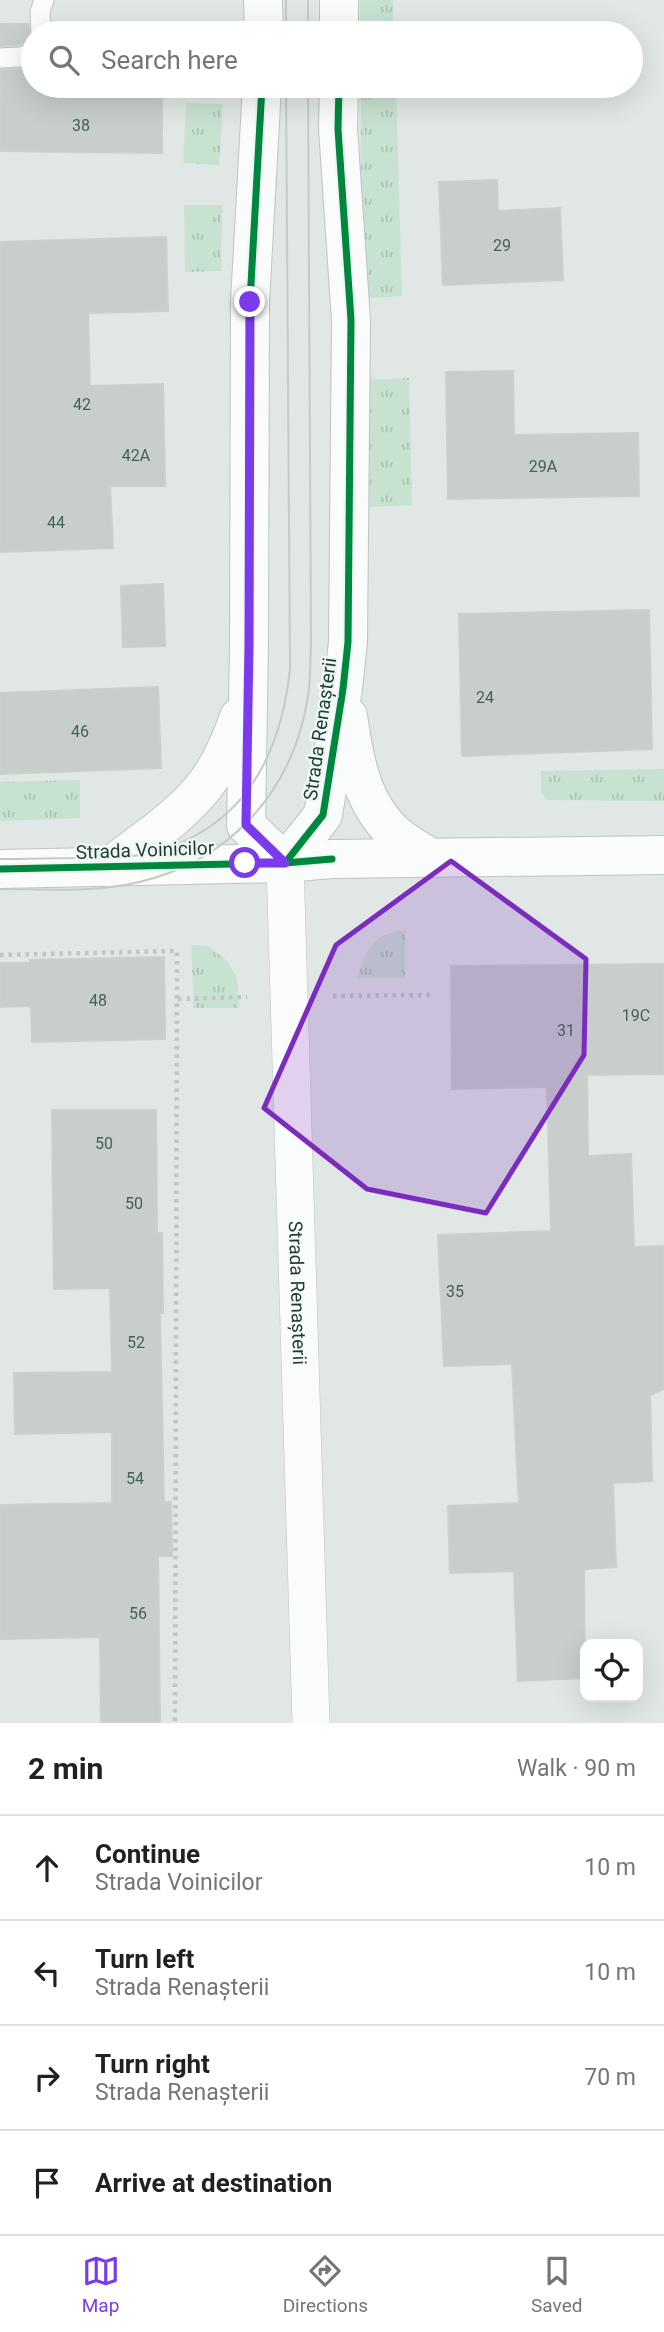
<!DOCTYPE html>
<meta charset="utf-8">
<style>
:root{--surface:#fff;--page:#f6f6f6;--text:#202124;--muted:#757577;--line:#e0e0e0;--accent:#7c3aed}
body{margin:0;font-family:Roboto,sans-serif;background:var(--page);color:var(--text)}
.controls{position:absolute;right:21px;bottom:21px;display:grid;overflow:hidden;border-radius:14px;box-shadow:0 7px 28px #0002}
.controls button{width:63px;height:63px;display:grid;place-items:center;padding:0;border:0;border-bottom:2px solid var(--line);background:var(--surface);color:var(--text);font:35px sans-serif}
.stop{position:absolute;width:21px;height:21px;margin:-16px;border:5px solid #7c3aed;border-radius:50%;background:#fff}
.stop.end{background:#7c3aed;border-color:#fff;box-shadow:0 2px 7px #0008}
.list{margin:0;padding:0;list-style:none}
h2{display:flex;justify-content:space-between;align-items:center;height:91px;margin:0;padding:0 28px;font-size:30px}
h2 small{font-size:23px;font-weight:400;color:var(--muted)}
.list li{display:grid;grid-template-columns:46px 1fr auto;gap:21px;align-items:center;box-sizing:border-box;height:105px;padding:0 28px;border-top:2px solid var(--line)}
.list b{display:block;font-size:26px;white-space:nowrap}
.list p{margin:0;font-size:23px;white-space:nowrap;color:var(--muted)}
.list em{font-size:23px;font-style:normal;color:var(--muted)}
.icon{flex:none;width:38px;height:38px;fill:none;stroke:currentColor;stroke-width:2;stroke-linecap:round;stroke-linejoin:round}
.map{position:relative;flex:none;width:664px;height:1723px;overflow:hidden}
.search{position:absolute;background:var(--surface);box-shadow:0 7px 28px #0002;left:21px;right:21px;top:21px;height:77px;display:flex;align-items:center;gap:18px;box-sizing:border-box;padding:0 24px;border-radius:38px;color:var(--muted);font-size:26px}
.sheet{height:511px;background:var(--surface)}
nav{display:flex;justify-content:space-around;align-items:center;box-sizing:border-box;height:98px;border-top:2px solid var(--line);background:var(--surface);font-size:19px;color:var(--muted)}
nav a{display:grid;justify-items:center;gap:4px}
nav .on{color:var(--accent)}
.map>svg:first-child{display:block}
.grass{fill:url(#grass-tufts)}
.building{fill:#c7cecb;stroke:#c9d0cd;stroke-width:2}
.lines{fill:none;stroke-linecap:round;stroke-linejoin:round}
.lane-casing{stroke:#bdc4c1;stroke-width:21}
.street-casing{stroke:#bdc4c1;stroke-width:38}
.secondary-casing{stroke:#bdc5c2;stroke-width:40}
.path{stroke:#bec7c5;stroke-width:4.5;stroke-dasharray:3.5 5;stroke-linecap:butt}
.lane{stroke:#fafbfb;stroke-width:19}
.street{stroke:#fafbfb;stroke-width:37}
.secondary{stroke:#fafbfb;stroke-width:38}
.tram{stroke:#c5cac9;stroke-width:2}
.cycleway-casing{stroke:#eef7f3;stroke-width:11}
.cycleway{stroke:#00873e;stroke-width:7}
.route{stroke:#7c3aed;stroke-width:9}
.marked{fill:#7b2cbf;fill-opacity:0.2;stroke:#7b2cbf;stroke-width:5;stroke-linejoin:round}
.labels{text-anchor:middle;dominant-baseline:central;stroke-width:5;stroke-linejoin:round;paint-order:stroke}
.number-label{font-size:16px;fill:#49605a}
.street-label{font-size:19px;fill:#1e3b34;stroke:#eef7f3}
</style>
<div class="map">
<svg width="664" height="1723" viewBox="0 0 664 1723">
<defs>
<pattern id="grass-tufts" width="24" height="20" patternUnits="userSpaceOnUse" patternTransform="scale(1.75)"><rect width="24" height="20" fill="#c8e2d1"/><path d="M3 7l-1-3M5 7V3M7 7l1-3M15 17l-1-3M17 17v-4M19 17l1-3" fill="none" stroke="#abc3b4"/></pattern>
</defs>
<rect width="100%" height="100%" fill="#e0e7e4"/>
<g class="grass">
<path d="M 360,0 L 393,0 L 394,33 L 360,33 Z"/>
<path d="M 210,22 L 229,33 L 183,33 L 183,24 Z"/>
<path d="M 361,86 L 396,86 L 402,296 L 360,299 Z"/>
<path d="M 186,103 L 223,104 L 219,165 L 183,163 Z"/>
<path d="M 184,205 L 222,205 L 221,271 L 185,272 Z"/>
<path d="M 409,378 L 412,505 L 367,507 L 364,380 Z"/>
<path d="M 664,769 L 664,801 L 547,800 L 541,792 L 541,771 Z"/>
<path d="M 80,780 L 80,818 L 0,821 L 0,782 Z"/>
<path d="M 405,930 L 405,978 L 357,978 C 368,949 371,934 405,930 Z"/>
<path d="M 191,945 L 209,946 L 227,961 L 237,978 L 239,1008 L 194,1008 Z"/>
</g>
<g class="building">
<path d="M 0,24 L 28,24 L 31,40 L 17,45 L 0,46 Z"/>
<rect x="53" y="24" width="105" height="9"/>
<path d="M 33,65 L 33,86 L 158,86 L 158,98 L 162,98 L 162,153 L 0,151 L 0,70 L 21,69 Z"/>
<path d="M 497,180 L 498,211 L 560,208 L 563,280 L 443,285 L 439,182 Z"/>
<path d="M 166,237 L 168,311 L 88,313 L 90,386 L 163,384 L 165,486 L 110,486 L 113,548 L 0,552 L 0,242 Z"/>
<path d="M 513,371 L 514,435 L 638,433 L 639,496 L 448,499 L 446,372 Z"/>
<path d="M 163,584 L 165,646 L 123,647 L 121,586 Z"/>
<path d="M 649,610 L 652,749 L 462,756 L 459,614 Z"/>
<path d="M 158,687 L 161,768 L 0,774 L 0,693 Z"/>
<path d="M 164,957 L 165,1039 L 32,1042 L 31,1006 L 0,1007 L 0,963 L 30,963 L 30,960 Z"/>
<path d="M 664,964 L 664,1074 L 587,1075 L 588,1156 L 631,1154 L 634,1247 L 664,1246 L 664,1389 L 650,1395 L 652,1481 L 613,1483 L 616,1567 L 584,1569 L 585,1678 L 518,1681 L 514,1571 L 450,1573 L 448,1506 L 519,1503 L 512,1364 L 444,1366 L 438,1235 L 551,1231 L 547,1087 L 452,1089 L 451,966 Z"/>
<path d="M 52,1110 L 156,1110 L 157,1233 L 162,1233 L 163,1313 L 160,1313 L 164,1502 L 171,1502 L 172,1556 L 158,1556 L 160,1723 L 101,1723 L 100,1637 L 0,1639 L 0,1505 L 112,1503 L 112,1432 L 15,1434 L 14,1373 L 112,1372 L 110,1288 L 54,1289 Z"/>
</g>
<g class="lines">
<g class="lane-casing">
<g id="lane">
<path d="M 41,33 L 40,12 L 44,0"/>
<path d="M 0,58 L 20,57 L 33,52"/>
</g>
</g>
<g class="street-casing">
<g id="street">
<path id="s1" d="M 285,863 L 311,1723"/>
</g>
</g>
<g class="secondary-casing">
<g id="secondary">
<path d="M 263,0 L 264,33"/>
<path d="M 339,33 L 339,0"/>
<path d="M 262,86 L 250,302 L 249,644 L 246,825 L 285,863 L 323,815 L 343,689 L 348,642 L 351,320 L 338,129 L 339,86"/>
<path d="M 348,716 C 354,758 361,802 394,833 C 405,843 419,850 431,858"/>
<path d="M 108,867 C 125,856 140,843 157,831 C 202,796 220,772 239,717"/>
<path d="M 0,869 L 285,863 L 332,859 L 664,855"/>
</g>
</g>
<g class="path">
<path d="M 0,955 L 177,951 L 175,1723"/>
<path d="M 333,996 L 435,995"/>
<path d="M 178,999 L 247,997"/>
</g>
<use href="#lane" class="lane"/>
<use href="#street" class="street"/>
<use href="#secondary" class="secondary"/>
<g class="tram">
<path d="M 286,0 L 286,33"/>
<path d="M 308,0 L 308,33"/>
<path d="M 0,859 C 29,859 57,858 86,858 C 104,857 123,858 140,855 C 238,835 280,763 290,669 L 286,86"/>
<path d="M 0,889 C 45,889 94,893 139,882 C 229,861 291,793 307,702 C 311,683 310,663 311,643 L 308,86"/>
</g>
<g class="cycleway-casing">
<g id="cycleway">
<path d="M 262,86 L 250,302 L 249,644 L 246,825 L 285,863 L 323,815 L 343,689 L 348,642 L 351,320 L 338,129 L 339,86"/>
<path d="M 0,869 L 285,863 L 332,859"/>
</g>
</g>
<use href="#cycleway" class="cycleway"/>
</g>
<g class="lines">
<path class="route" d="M 245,863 L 285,863 L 246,825 L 249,645 L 250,302"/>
</g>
<path class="marked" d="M 451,861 L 586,959 L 584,1055 L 486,1213 L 367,1189 L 264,1108 L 336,945 Z"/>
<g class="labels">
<g class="number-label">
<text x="81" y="125">38</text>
<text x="502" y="245">29</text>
<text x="82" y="404">42</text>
<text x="136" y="455">42A</text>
<text x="543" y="466">29A</text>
<text x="56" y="522">44</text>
<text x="485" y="697">24</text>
<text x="80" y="731">46</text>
<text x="98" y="1000">48</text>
<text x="636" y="1015">19C</text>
<text x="566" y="1030">31</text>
<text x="104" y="1143">50</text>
<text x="134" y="1203">50</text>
<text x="455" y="1291">35</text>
<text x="136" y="1342">52</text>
<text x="135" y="1478">54</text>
<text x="138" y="1613">56</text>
</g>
<g class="street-label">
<text transform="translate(320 729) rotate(-82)">Strada Renașterii</text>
<text transform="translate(145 850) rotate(-2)">Strada Voinicilor</text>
<text stroke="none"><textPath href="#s1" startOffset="430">Strada Renașterii</textPath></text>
</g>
</g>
</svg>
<div class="controls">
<button><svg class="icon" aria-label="locate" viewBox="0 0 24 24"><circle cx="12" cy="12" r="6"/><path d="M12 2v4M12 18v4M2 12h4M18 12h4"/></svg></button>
</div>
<div class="stop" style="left:245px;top:863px"></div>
<div class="stop end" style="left:250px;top:302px"></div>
<div class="search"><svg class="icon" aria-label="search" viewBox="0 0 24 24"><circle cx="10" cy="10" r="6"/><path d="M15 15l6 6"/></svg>Search here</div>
</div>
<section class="sheet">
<h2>2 min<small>Walk · 90 m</small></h2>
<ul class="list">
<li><svg class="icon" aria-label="ahead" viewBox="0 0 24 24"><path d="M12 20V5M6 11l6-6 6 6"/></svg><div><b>Continue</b><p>Strada Voinicilor</p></div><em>10 m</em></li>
<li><svg class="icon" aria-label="left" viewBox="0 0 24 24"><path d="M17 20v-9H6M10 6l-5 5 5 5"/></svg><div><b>Turn left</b><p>Strada Renașterii</p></div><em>10 m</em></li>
<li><svg class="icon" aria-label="right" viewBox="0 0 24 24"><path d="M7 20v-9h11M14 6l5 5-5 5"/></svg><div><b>Turn right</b><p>Strada Renașterii</p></div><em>70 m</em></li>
<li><svg class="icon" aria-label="arrive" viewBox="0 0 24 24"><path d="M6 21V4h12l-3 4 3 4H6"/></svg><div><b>Arrive at destination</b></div></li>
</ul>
</section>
<nav>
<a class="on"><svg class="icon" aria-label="map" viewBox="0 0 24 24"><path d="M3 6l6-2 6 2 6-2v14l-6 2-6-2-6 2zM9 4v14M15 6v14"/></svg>Map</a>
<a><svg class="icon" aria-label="directions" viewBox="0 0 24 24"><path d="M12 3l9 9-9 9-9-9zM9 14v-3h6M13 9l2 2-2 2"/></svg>Directions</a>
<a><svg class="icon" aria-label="saved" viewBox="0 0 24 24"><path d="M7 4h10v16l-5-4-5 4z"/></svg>Saved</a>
</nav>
